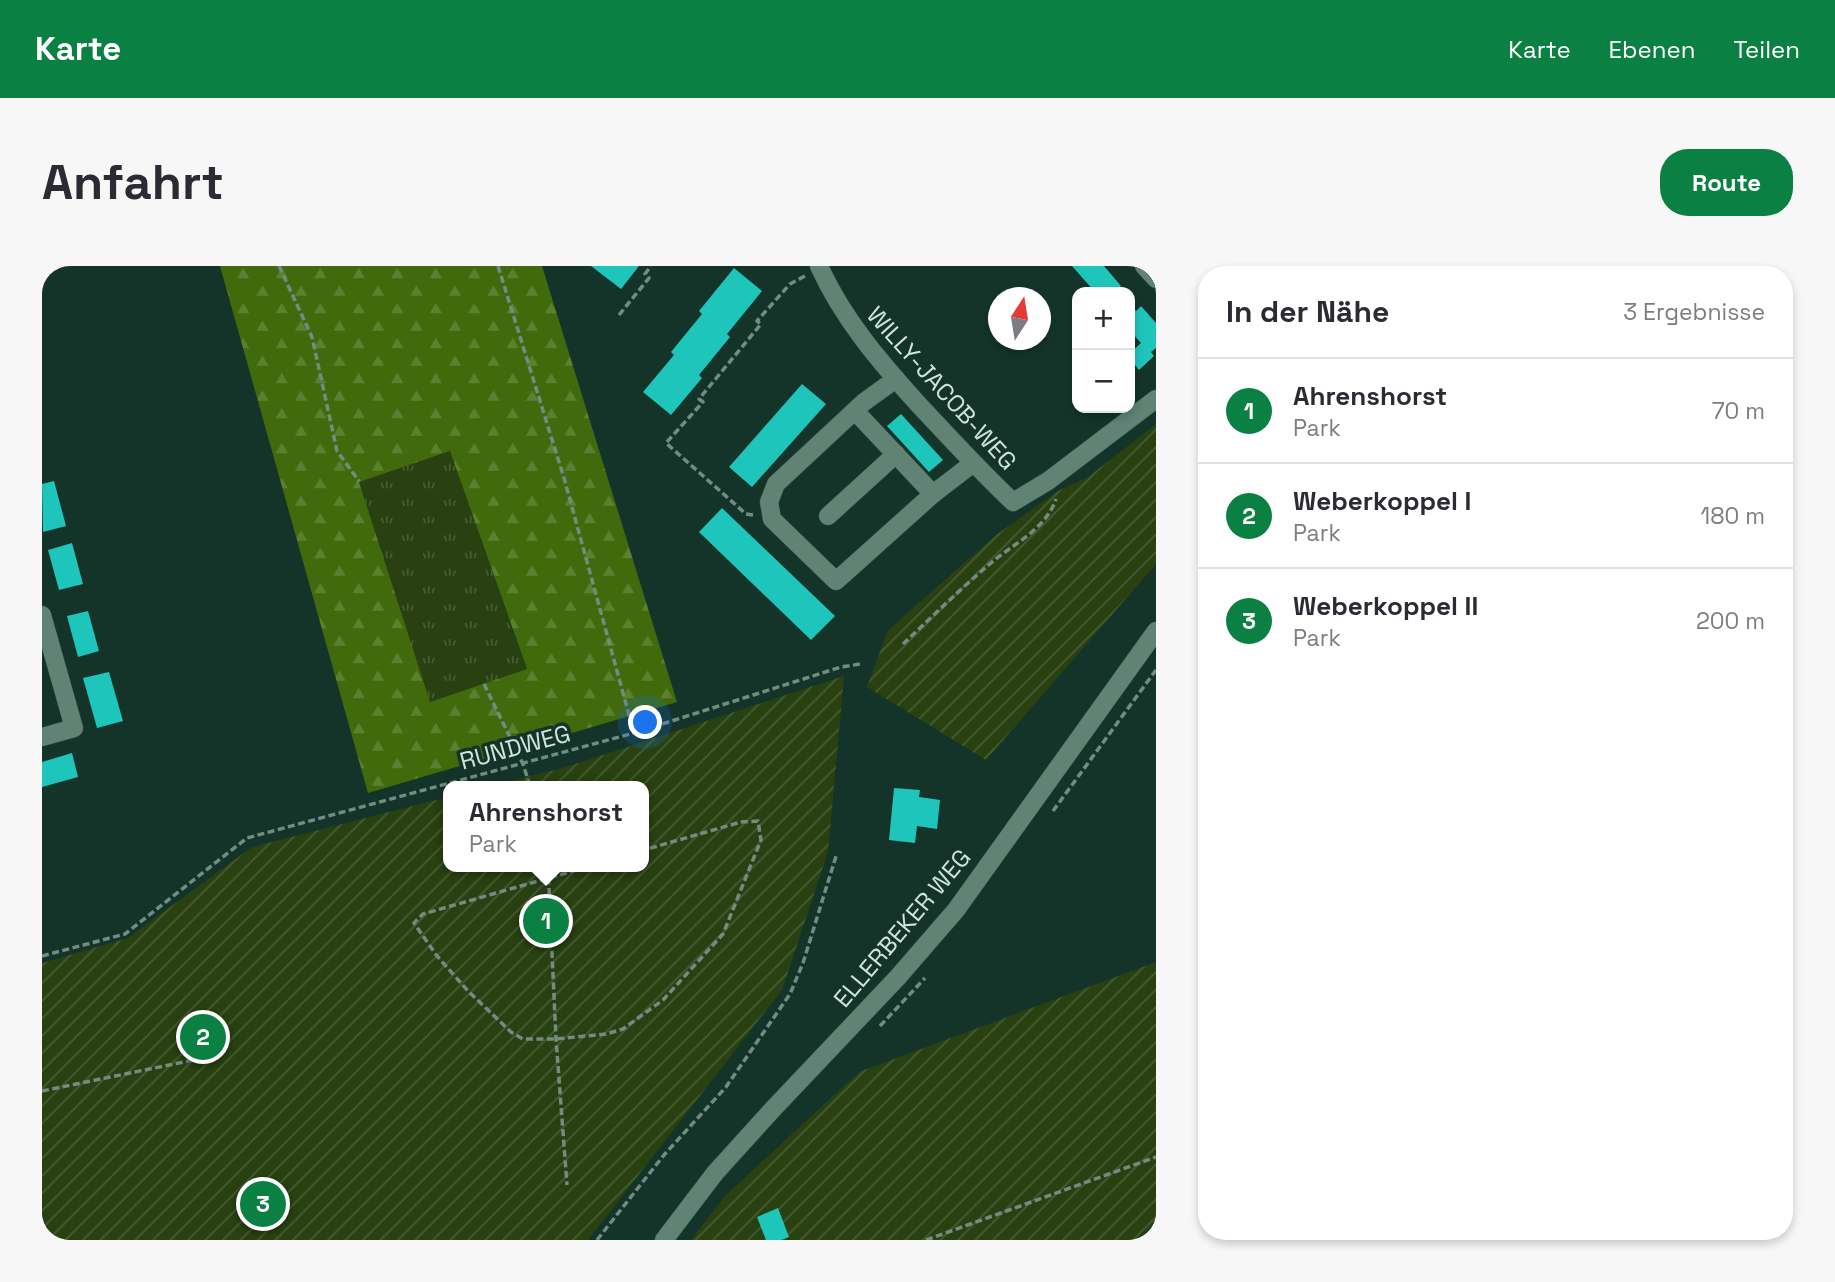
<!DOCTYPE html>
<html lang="de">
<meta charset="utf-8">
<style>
:root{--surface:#fff;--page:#f7f7f7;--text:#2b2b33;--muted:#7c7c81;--line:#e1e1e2;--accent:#0b8043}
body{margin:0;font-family:"Space Grotesk",sans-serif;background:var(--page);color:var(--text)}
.controls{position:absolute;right:21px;top:21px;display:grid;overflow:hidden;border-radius:14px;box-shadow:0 4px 10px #0003}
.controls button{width:63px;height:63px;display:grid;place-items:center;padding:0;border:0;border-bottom:2px solid var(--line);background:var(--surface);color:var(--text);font:35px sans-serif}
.compass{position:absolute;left:946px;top:21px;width:63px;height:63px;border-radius:50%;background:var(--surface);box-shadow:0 4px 10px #0003;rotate:12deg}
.you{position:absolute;left:604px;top:457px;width:24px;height:24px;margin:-18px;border:5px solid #fff;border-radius:50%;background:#1a73e8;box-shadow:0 0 0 10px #1a73e833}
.badge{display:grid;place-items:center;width:46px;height:46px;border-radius:50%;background:var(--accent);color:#fff;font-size:23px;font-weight:700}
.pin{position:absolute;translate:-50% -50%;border:4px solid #fff;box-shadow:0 2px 7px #0006}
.popup{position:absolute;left:401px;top:515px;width:206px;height:91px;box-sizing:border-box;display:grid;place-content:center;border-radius:14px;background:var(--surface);filter:drop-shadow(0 2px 5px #0005);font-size:23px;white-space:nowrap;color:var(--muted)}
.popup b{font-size:26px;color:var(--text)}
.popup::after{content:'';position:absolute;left:50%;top:100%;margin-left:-14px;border:14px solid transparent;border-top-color:var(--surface)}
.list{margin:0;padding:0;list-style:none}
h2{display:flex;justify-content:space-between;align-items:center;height:91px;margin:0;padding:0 28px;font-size:30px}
h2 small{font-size:23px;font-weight:400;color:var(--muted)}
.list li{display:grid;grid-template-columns:46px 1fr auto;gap:21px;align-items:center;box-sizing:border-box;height:105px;padding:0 28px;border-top:2px solid var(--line)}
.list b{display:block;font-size:26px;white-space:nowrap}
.list p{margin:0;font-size:23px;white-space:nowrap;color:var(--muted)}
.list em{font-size:23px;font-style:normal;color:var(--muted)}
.map{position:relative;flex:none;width:1114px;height:974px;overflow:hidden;border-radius:28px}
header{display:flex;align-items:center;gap:42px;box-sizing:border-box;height:98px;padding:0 35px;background:var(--accent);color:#fff}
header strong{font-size:33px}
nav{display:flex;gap:38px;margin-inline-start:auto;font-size:24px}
.intro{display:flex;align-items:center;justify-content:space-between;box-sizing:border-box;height:168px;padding:0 42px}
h1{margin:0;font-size:49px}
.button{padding:18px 32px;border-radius:28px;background:var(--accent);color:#fff;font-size:24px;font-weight:700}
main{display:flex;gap:42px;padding:0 42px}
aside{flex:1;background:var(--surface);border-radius:28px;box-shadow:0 4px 10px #0003}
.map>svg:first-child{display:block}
.grass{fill:url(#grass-tufts)}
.forest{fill:url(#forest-firs);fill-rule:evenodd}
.garden{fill:url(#garden-furrows)}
.building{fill:#1ec5bb}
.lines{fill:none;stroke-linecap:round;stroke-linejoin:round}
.minor-casing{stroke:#375047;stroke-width:19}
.path{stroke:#738c83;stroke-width:3.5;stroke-dasharray:7 3.5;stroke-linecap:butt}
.minor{stroke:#618376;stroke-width:18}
.labels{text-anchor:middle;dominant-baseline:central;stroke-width:7;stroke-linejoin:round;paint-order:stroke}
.street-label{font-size:24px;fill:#d2e4dc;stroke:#14342a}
</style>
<header>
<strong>Karte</strong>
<nav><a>Karte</a><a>Ebenen</a><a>Teilen</a></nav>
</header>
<div class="intro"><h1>Anfahrt</h1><a class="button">Route</a></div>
<main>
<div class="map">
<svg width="1114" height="974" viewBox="0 0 1114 974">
<defs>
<pattern id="grass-tufts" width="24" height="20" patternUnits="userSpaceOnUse" patternTransform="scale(1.75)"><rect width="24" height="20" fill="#294111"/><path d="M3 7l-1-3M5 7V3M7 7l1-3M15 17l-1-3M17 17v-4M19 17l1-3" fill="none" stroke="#475c33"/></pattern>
<pattern id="forest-firs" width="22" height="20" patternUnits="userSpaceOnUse" patternTransform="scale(1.75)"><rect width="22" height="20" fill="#416a0d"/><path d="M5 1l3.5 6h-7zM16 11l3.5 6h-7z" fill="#5c7f30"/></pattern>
<pattern id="garden-furrows" width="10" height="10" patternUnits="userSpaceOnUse" patternTransform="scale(1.75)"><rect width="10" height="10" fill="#294111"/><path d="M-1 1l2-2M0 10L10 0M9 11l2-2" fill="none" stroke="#475c33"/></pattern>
</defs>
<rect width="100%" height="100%" fill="#14342a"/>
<path class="grass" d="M 408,185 L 485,404 L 387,436 L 317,215 Z"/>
<path class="forest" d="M 178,0 L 500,0 L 635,436 L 326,527 ZM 408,185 L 485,403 L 388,436 L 317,216 Z"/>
<g class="garden">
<path d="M 1114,158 L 1114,298 L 944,494 L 825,421 L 846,364 L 954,269 L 1016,225 L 1046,211 Z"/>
<path d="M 802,410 L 786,586 L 740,724 L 546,974 L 0,974 L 0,697 L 86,672 L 210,581 L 406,531 L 406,601 L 602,601 L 602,520 L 448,520 L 521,502 Z"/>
<path d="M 1114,696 L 1114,974 L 649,974 L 683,930 L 817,806 Z"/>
</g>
<g class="building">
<path d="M 549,0 L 597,0 L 579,23 Z"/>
<path d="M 1030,0 L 1062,0 L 1079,20 L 1075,24 L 1077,26 L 1053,26 Z"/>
<path d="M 692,2 L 720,25 L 685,68 L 688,71 L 657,109 L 660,112 L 629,149 L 601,126 L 632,89 L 629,86 L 660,48 L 657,45 Z"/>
<path d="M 1088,38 L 1094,45 L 1099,40 L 1114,57 L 1114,82 L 1109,86 L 1112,90 L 1097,104 L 1088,93 L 1088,87 L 1099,77 L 1088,65 Z"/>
<path d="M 760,118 L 784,138 L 710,221 L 687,201 Z"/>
<path d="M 859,148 L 901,194 L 887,206 L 845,160 Z"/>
<path d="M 12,215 L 24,260 L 1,266 L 0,218 Z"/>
<path d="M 680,242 L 793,350 L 769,374 L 657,266 Z"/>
<path d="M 30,277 L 41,318 L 17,324 L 6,284 Z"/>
<path d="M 46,345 L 57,385 L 36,391 L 25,350 Z"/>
<path d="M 67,406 L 81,455 L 55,462 L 41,412 Z"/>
<path d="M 30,487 L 36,511 L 0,521 L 0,496 Z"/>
<path d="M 852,522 L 878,524 L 877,531 L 898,534 L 895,563 L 875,560 L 873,577 L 847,574 Z"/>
<path d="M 736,942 L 747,971 L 739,974 L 724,974 L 715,951 Z"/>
</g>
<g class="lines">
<g class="minor-casing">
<g id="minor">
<path d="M 777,0 C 801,53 838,96 877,139 C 908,172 938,205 971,236 L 1006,215 L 1114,133"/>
<path d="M 1102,0 L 1114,13"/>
<path d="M 854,113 L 822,136 L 734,218 L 727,236 L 730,253 L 794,315 L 891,228 L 930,198"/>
<path d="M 813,145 L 891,228"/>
<path d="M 786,250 L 854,188"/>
<path d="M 0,349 L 32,462 L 0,471"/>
<path d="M 622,974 L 673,907 L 731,843 L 856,711 L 914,644 L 1114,365"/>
</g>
</g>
<g class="path">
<path d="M 237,0 L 270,71 L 295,185 L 317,215"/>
<path d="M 456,0 L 522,212 L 592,467"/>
<path d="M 577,49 L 607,12 L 603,8 L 609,0"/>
<path d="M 711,249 L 704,248 L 624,177 L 661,136 L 657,133 L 719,58 L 715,55 L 748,18 L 763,10"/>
<path d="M 861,378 C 890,351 918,323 949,297 C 971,278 1004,263 1014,233"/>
<path d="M 442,418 L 481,498 L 488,520"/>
<path d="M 1011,545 L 1114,404"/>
<path d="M 506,601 L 514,773 L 525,919"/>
<path d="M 545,601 L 381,648 L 372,657 L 395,690 L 426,725 L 469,766 L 481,773 L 514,773 L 564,768 L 581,763 L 621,734 L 681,668 L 719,574 L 716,555 L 699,556 L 602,584"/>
<path d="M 0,690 L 83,668 L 205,572 L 592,467 L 799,401 L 818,398"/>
<path d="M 838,760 L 883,712"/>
<path d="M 0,825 L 176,789"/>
<path d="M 555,974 L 622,889 L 684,821 L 748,728 L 761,697 L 795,587"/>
<path d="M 884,974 L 1114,891"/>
</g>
<use href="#minor" class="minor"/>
</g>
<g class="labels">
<g class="street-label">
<text transform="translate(900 122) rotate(48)">WILLY-JACOB-WEG</text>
<text transform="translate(473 481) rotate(-15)">RUNDWEG</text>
<text transform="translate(860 662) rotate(-50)">ELLERBEKER WEG</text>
</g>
</g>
</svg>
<div class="controls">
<button>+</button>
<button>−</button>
</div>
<svg class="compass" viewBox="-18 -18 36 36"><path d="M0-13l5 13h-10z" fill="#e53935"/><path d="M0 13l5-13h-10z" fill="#7c7c81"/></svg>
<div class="you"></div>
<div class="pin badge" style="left:504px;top:655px">1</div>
<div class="popup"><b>Ahrenshorst</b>Park</div>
<div class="pin badge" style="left:161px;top:771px">2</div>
<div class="pin badge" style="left:221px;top:938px">3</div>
</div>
<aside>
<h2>In der Nähe<small>3 Ergebnisse</small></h2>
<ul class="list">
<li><span class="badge">1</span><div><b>Ahrenshorst</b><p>Park</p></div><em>70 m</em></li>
<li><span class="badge">2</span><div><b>Weberkoppel I</b><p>Park</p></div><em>180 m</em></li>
<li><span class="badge">3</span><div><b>Weberkoppel II</b><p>Park</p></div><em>200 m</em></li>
</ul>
</aside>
</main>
